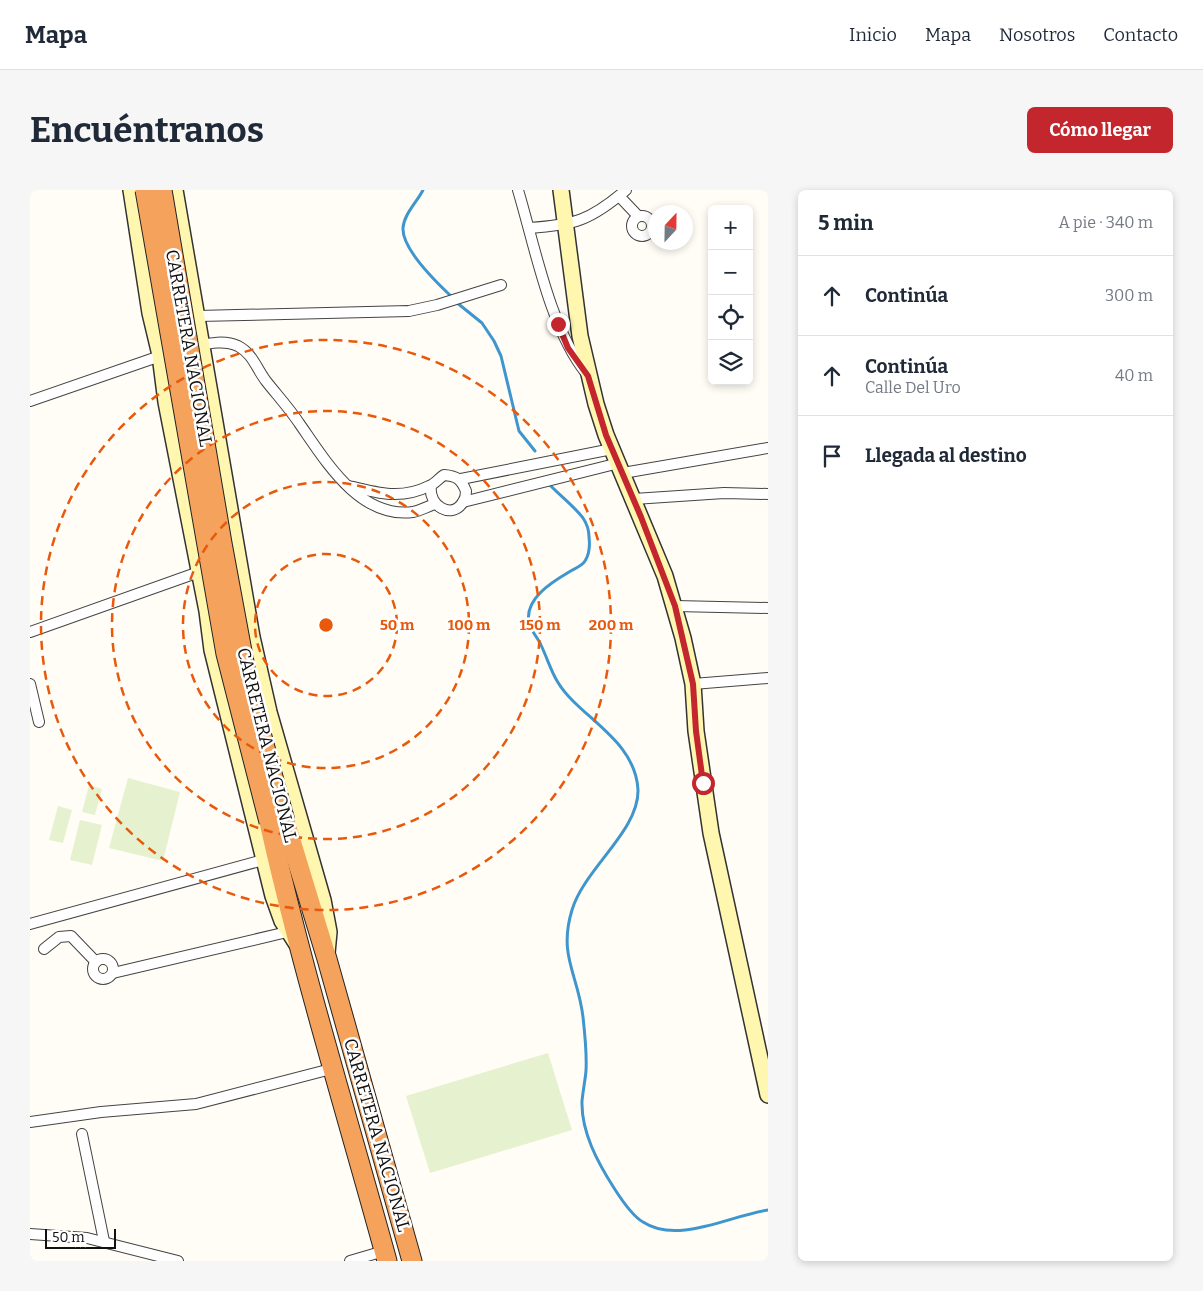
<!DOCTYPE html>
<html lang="es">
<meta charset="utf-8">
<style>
:root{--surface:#fff;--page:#f6f6f7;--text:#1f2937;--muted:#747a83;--line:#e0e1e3;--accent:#c4262e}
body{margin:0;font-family:Bitter,serif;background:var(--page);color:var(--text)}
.controls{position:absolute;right:15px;top:15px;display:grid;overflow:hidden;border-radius:8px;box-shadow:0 2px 8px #0003}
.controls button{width:45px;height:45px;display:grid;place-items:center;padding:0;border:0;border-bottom:1px solid var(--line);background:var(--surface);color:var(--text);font:25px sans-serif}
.compass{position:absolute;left:618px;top:15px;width:45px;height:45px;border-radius:50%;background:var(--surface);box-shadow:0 2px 8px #0003;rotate:22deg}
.scale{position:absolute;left:15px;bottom:12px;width:71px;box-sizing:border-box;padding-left:5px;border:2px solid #111;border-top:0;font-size:14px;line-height:18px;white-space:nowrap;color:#111;-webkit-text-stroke:4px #fff;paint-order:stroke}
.stop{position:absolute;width:15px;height:15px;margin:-11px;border:4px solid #c4262e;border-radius:50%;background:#fff}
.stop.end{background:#c4262e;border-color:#fff;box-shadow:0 1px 5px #0008}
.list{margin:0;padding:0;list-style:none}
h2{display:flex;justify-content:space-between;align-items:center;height:65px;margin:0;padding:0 20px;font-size:21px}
h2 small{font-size:16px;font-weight:400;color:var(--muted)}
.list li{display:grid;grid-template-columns:32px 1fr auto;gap:15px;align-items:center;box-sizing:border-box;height:80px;padding:0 20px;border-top:1px solid var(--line)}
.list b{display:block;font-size:19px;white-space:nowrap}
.list p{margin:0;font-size:16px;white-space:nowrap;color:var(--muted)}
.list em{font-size:16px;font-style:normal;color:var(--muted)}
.icon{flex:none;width:28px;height:28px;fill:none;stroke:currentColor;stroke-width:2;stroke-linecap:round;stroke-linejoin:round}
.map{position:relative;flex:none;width:738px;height:1071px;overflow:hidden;border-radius:8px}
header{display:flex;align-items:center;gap:30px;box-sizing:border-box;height:70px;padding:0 25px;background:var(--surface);border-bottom:1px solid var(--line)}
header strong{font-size:24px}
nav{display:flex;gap:28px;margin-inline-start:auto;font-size:18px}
.intro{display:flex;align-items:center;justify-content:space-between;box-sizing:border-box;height:120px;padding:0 30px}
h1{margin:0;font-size:35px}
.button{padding:12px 22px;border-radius:8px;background:var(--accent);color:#fff;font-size:18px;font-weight:700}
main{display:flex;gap:30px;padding:0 30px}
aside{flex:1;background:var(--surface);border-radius:8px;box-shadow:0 2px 8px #0003}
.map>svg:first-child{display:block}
.pitch{fill:#e6f2cf}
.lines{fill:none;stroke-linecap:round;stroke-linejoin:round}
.stream{stroke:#3f96cf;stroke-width:3}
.street-casing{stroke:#444;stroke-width:12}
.secondary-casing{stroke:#333;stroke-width:18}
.highway-casing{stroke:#222;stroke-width:21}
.street{stroke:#fff;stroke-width:10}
.secondary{stroke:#fff6b0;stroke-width:15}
.highway{stroke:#f5a25d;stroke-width:19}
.highway-bridge-casing{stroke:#222;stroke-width:21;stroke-linecap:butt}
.highway-bridge{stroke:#f5a25d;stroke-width:19}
.route{stroke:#c4262e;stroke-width:6}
.ring{fill:none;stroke:#e8590c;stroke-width:2.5;stroke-dasharray:9 6}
.labels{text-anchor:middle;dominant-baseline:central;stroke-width:5;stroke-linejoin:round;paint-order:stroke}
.street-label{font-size:18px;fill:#111;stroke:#fff}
.centre{fill:#e8590c;stroke:#fff;stroke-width:2.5}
.ring-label{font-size:15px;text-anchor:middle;font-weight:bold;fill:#e8590c;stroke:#fff;stroke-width:5;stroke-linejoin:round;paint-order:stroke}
</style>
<header>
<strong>Mapa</strong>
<nav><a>Inicio</a><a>Mapa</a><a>Nosotros</a><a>Contacto</a></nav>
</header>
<div class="intro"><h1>Encuéntranos</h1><a class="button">Cómo llegar</a></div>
<main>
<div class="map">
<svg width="738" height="1071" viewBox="0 0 738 1071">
<rect width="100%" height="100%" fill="#fffdf5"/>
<g class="pitch">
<path d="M 98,588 L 150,602 L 133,671 L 79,658 Z"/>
<path d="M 59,595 L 72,599 L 65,625 L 52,622 Z"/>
<path d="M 28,616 L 42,620 L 33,653 L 19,650 Z"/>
<path d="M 50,630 L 72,635 L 62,675 L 40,670 Z"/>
<path d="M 518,863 L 542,940 L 400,983 L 376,906 Z"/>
</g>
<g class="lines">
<g class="stream">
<path d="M 393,0 C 387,12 374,24 373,38 C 372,59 407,93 422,107"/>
<path d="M 426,112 L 452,133 L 464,151 L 471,166 L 489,241 L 505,261"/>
<path d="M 518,293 C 529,305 544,316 553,328 C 557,334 559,340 559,347 C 560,355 560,363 555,371 C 552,376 544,379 539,382 C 522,392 494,409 499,433 C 501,441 508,448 511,455 C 522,479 523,491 543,511 C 569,537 606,559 608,600 C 609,641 554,679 542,720 C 528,766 548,784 553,827 C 555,845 557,863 556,881 C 555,891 553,901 552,911 C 551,942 568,973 584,998 C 591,1009 602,1026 613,1032 C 648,1055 701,1025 738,1020"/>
</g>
<g class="street-casing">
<g id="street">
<path d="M 488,0 C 505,57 520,138 556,183"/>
<path d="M 589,6 L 608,26"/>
<circle cx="612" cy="36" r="10"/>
<path d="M 499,38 C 545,35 561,30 596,0"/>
<path d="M 168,126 L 379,121 L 407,115 L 471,95"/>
<path d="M 167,156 C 180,153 195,150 208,156 C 223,164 226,178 236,191 C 247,205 259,218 269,233 C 295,270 329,329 383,322 C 390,321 398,316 405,314"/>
<path d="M 0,211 L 136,164"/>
<path d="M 593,283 L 738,258"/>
<path d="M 431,289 L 582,259"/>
<path d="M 319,296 C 347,303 371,310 399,296 C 405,294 409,288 414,285 C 427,286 431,289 436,301 C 436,304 435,309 433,312 C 422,330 398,316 401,296"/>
<path d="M 604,309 L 694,303 L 738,304"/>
<path d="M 433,312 L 589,273"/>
<path d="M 645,416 L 738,418"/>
<path d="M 0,442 L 169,382"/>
<path d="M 0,494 L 9,532"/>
<path d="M 663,494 L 738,488"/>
<path d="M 0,734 L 233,670"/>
<path d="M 14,759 L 29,747 L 41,746 L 66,772"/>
<circle cx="73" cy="779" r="10"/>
<path d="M 83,783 L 257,742"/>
<path d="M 0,932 L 71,922 L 166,914 L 301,879"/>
<path d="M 52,944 L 74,1051"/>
<path d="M 0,1044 L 57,1048 L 148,1071"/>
<path d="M 320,1071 L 354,1061"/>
</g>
</g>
<g class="secondary-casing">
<g id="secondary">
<path d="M 101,0 L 120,123 L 130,165 L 136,212 L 177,421 L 182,460 L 243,706 L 252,731 L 266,753"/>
<path d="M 145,0 L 222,447 L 239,522 L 293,710 L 299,742 L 297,763"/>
<path d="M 531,0 L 550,146 L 566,214 L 576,245 L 635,386 L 653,448 L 663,494 L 666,541 L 681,643 L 738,905"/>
</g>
</g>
<g class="highway-casing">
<g id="highway">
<path d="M 255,631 L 297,769 L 382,1071"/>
<path d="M 239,632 C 272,780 317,925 357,1071"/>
</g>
</g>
<use href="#street" class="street"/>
<use href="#secondary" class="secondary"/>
<use href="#highway" class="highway"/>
<g class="highway-bridge-casing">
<g id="highway-bridge">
<path d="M 115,0 L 196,464 L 239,632"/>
<path d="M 132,0 L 192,353 L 219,499 L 255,631"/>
</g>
</g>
<use href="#highway-bridge" class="highway-bridge"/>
</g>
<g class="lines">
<path class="route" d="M 528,134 L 538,158 L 558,186 L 576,245 L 611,327 L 645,416 L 663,494 L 666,541 L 673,593"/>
</g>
<g class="ring">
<circle cx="296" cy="435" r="71"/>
<circle cx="296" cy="435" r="143"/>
<circle cx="296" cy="435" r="214"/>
<circle cx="296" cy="435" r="285"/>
</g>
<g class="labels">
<g class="street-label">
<text transform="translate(159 158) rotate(80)">CARRETERA NACIONAL</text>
<text transform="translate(237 555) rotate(76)">CARRETERA NACIONAL</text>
<text transform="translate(347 945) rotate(74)">CARRETERA NACIONAL</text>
</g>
</g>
<circle cx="296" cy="435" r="8" class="centre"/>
<g class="ring-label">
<text x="367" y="440">50 m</text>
<text x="439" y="440">100 m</text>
<text x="510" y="440">150 m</text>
<text x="581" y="440">200 m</text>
</g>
</svg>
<div class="controls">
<button>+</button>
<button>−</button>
<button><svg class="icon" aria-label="locate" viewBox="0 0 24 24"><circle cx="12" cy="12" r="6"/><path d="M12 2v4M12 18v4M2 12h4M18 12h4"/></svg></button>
<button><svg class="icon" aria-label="layers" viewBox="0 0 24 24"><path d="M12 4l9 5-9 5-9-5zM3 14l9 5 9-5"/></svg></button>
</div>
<svg class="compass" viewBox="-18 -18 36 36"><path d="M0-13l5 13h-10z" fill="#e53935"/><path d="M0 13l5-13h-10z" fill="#747a83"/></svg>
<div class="scale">50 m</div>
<div class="stop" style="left:673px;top:593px"></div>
<div class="stop end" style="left:528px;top:134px"></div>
</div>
<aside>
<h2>5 min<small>A pie · 340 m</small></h2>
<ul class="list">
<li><svg class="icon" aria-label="ahead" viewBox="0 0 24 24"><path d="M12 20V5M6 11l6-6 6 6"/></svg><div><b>Continúa</b></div><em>300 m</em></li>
<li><svg class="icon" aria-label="ahead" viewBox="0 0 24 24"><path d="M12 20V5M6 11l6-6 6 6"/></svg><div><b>Continúa</b><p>Calle Del Uro</p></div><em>40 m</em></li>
<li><svg class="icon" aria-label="arrive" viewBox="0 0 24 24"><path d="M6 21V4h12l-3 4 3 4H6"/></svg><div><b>Llegada al destino</b></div></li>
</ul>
</aside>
</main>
